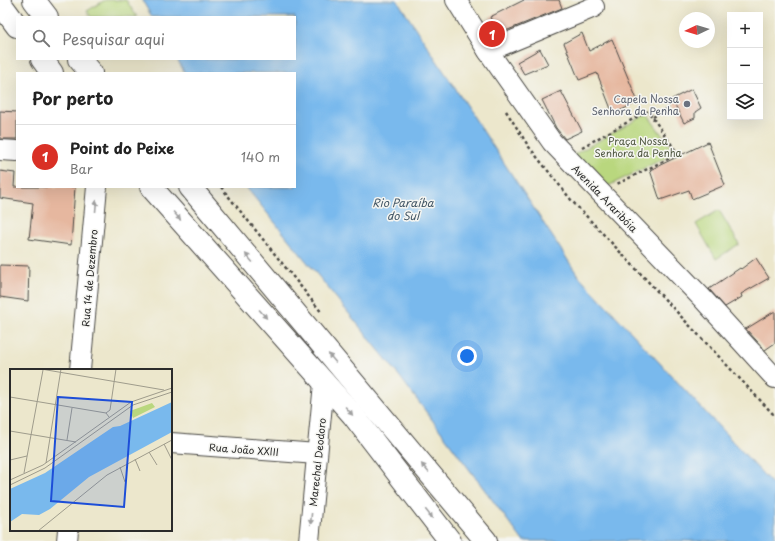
<!DOCTYPE html>
<html lang="pt">
<meta charset="utf-8">
<style>
:root{--surface:#fff;--page:#f6f6f6;--text:#222;--muted:#767676;--line:#e0e0e0;--accent:#d93025}
body{margin:0;font-family:"Playpen Sans",sans-serif;background:var(--page);color:var(--text)}
.controls{position:absolute;right:12px;top:12px;display:grid;overflow:hidden;border-radius:0px;box-shadow:0 4px 16px #0002}
.controls button{width:36px;height:36px;display:grid;place-items:center;padding:0;border:0;border-bottom:1px solid var(--line);background:var(--surface);color:var(--text);font:20px sans-serif}
.compass{position:absolute;left:679px;top:12px;width:36px;height:36px;border-radius:50%;background:var(--surface);box-shadow:0 4px 16px #0002;rotate:266deg}
.you{position:absolute;left:467px;top:356px;width:14px;height:14px;margin:-10px;border:3px solid #fff;border-radius:50%;background:#1a73e8;box-shadow:0 0 0 6px #1a73e833}
.badge{display:grid;place-items:center;width:26px;height:26px;border-radius:50%;background:var(--accent);color:#fff;font-size:13px;font-weight:700}
.pin{position:absolute;translate:-50% -50%;border:2px solid #fff;box-shadow:0 1px 4px #0006}
.list{margin:0;padding:0;list-style:none}
h2{display:flex;justify-content:space-between;align-items:center;height:52px;margin:0;padding:0 16px;font-size:17px}
h2 small{font-size:13px;font-weight:400;color:var(--muted)}
.list li{display:grid;grid-template-columns:26px 1fr auto;gap:12px;align-items:center;box-sizing:border-box;height:64px;padding:0 16px;border-top:1px solid var(--line)}
.list b{display:block;font-size:15px;white-space:nowrap}
.list p{margin:0;font-size:13px;white-space:nowrap;color:var(--muted)}
.list em{font-size:13px;font-style:normal;color:var(--muted)}
.icon{flex:none;width:22px;height:22px;fill:none;stroke:currentColor;stroke-width:2;stroke-linecap:round;stroke-linejoin:round}
.map{position:relative;flex:none;width:775px;height:541px;overflow:hidden}
.search{position:absolute;background:var(--surface);box-shadow:0 4px 16px #0002;left:16px;top:16px;width:280px;height:44px;display:flex;align-items:center;gap:10px;box-sizing:border-box;padding:0 14px;border-radius:0px;color:var(--muted);font-size:15px}
.panel{position:absolute;background:var(--surface);box-shadow:0 4px 16px #0002;left:16px;top:72px;width:280px;height:116px;border-radius:0px}
.map>svg:first-child{display:block}
.green{fill:#b9d77e;stroke:#728154}
.water{fill:#79b9ed;stroke:#52728c}
.building{fill:#e6b79f}
.lines{fill:none;stroke-linecap:round;stroke-linejoin:round}
.minor-casing{stroke:#484743;stroke-width:22}
.major-casing{stroke:#484743;stroke-width:24}
.path{stroke:#484743;stroke-width:2.5;stroke-dasharray:3 3;stroke-linecap:butt}
.minor{stroke:#fff;stroke-width:20}
.major{stroke:#fff;stroke-width:22}
.oneway{fill:#a0a0a0}
.worship-dot{fill:#6b7280;stroke:#f6f6f2;stroke-width:1.5}
.labels{text-anchor:middle;dominant-baseline:central;stroke-width:3;stroke-linejoin:round;paint-order:stroke}
.worship-label{font-size:10px;fill:#5b616d;stroke:#f6f6f2;text-anchor:end}
.park-label{font-size:10px;fill:#4e5640;stroke:#f6f6f2}
.street-label{font-size:10px;fill:#2b2b2b;stroke:#f6f6f2}
.water-label{font-size:11px;font-style:italic;fill:#425665;stroke:#f6f6f2}
.inset-road{fill:none;stroke:#9f9c8c;stroke-width:1}
.view{fill:#1d4ed8;fill-opacity:0.15;stroke:#1d4ed8;stroke-width:2}
.inset-edge{fill:none;stroke:#2b2b2b;stroke-width:2}
</style>
<div class="map">
<svg width="775" height="541" viewBox="0 0 775 541">
<rect width="100%" height="100%" fill="#f6f6f2"/>
<filter id="ink" filterUnits="userSpaceOnUse"><feTurbulence type="fractalNoise" baseFrequency=".025" numOctaves="2"/><feDisplacementMap in="SourceGraphic" scale="8" xChannelSelector="R" yChannelSelector="G"/><feConvolveMatrix kernelMatrix="1 2 1 2 8 2 1 2 1" color-interpolation-filters="sRGB"/></filter>
<filter id="wash" filterUnits="userSpaceOnUse"><feTurbulence type="fractalNoise" baseFrequency=".012" numOctaves="4" result="noise"/><feDisplacementMap in="SourceGraphic" scale="16" xChannelSelector="R" yChannelSelector="G"/><feGaussianBlur stdDeviation="0.9" result="paint"/><feColorMatrix in="noise" values="0 0 0 0 0 0 0 0 0 0 0 0 0 0 0 0 0 1.4 0 .05"/><feComposite in="paint" operator="in"/></filter>
<g filter="url(#wash)">
<rect width="100%" height="100%" fill="#ece7cc"/>
<g class="green">
<path d="M 105,0 L 126,0 L 137,17 L 91,17 L 87,11 Z"/>
<path d="M 647,114 L 675,153 L 602,189 L 573,155 Z"/>
<path d="M 719,210 L 739,244 L 716,259 L 696,224 Z"/>
</g>
<path class="water" d="M 142,0 L 397,0 L 577,274 L 775,487 L 775,541 L 523,541 L 394,369 L 246,187 L 295,187 L 295,73 L 185,73 L 177,59 L 295,59 L 295,17 L 152,17 Z"/>
<g id="blocks">
<g class="building">
<path d="M 524,0 L 559,0 L 562,8 L 498,34 L 490,17 Z"/>
<path d="M 582,33 L 589,51 L 612,39 L 638,102 L 613,114 L 597,73 L 579,80 L 564,43 Z"/>
<path d="M 540,49 L 548,64 L 524,74 L 517,62 Z"/>
<path d="M 692,89 L 701,108 L 695,112 L 695,118 L 684,123 L 672,99 Z"/>
<path d="M 561,91 L 582,131 L 565,139 L 556,128 L 542,100 Z"/>
<path d="M 0,111 L 17,112 L 17,139 L 0,139 Z"/>
<path d="M 708,142 L 725,185 L 692,199 L 689,190 L 660,200 L 650,170 Z"/>
<path d="M 0,171 L 15,173 L 14,187 L 75,187 L 71,245 L 29,239 L 33,203 L 0,198 Z"/>
<path d="M 756,258 L 769,278 L 741,294 L 742,297 L 725,307 L 709,289 L 740,268 L 741,269 Z"/>
<path d="M 0,265 L 29,266 L 28,301 L 0,297 Z"/>
<path d="M 775,311 L 775,343 L 765,350 L 746,329 Z"/>
</g>
</g>
</g>
<g filter="url(#ink)">
<use href="#blocks" fill-opacity="0" stroke="#484743" stroke-width="1"/>
<g class="lines">
<g class="minor-casing">
<g id="minor">
<path d="M 456,0 L 488,51 L 552,142 L 703,299 L 775,378"/>
<path d="M 488,51 L 594,7"/>
<path d="M 0,150 L 17,151"/>
<path d="M 80,370 L 97,187"/>
<path d="M 171,443 L 317,454"/>
<path d="M 67,541 L 68,530"/>
<path d="M 309,541 L 324,383"/>
</g>
</g>
<g class="major-casing">
<g id="major">
<path d="M 34,0 L 47,17"/>
<path d="M 0,3 L 17,26"/>
<path d="M 42,59 L 52,73"/>
<path d="M 79,59 L 91,73"/>
<path d="M 151,187 L 353,415 L 450,541"/>
<path d="M 190,187 L 486,541"/>
</g>
</g>
<g class="path">
<path d="M 506,111 L 529,147 L 572,201 L 775,416"/>
<path d="M 653,117 L 669,108"/>
<path d="M 582,147 L 648,111 L 678,154 L 617,184"/>
<path d="M 221,187 L 322,313"/>
</g>
<use href="#minor" class="minor"/>
<use href="#major" class="major"/>
</g>
<defs><path id="oneway-solid" d="M-6-.8H1V-3.2L6.5 0L1 3.2V.8H-6Z"/></defs>
<g class="oneway">
<use href="#oneway-solid" transform="translate(96 206) rotate(-85)"/>
<use href="#oneway-solid" transform="translate(177 216) rotate(49)"/>
<use href="#oneway-solid" transform="translate(249 258) rotate(-130)"/>
<use href="#oneway-solid" transform="translate(263 314) rotate(49)"/>
<use href="#oneway-solid" transform="translate(332 358) rotate(-130)"/>
<use href="#oneway-solid" transform="translate(349 411) rotate(49)"/>
<use href="#oneway-solid" transform="translate(425 468) rotate(-130)"/>
<use href="#oneway-solid" transform="translate(429 514) rotate(52)"/>
<use href="#oneway-solid" transform="translate(311 519) rotate(96)"/>
</g>
</g>
<circle class="worship-dot" cx="687" cy="104" r="4"/>
<g class="labels">
<g class="worship-label">
<text x="679" y="98">Capela Nossa<tspan x="679" dy="12">Senhora da Penha</tspan></text>
</g>
<g class="park-label">
<text x="638" y="140">Praça Nossa<tspan x="638" dy="12">Senhora da Penha</tspan></text>
</g>
<g class="street-label">
<text transform="translate(605 198) rotate(46)">Avenida Araribóia</text>
<text transform="translate(89 278) rotate(-85)">Rua 14 de Dezembro</text>
<text transform="translate(244 449) rotate(4)">Rua João XXIII</text>
<text transform="translate(317 462) rotate(-84)">Marechal Deodoro</text>
</g>
<g class="water-label">
<text x="403" y="202">Rio Paraíba<tspan x="403" dy="13">do Sul</tspan></text>
</g>
</g>
<g transform="translate(10 369)">
<rect width="162" height="162" fill="#ece7cc"/>
<path d="M 142,34 L 145,38 L 123,49 L 120,42 Z" fill="#b9d77e"/>
<path d="M 162,33 L 162,63 L 79,108 L 40,140 L 29,146 L 12,145 L 0,153 L 0,120 L 35,104 L 103,58 L 110,57 Z" fill="#79b9ed"/>
<path class="inset-road" d="M 31,0 L 154,21M 0,28 L 96,44 L 99,48M 96,44 L 100,41 L 106,0M 0,62 L 66,73M 57,71 L 62,39M 154,75 L 162,91M 139,83 L 147,96M 125,90 L 130,102M 0,91 L 17,87M 36,94 L 51,0M 110,98 L 115,113M 14,104 L 33,1M 0,111 L 33,96 L 121,33 L 162,19M 0,116 L 35,99 L 123,36 L 162,23M 28,162 L 97,106 L 162,71"/>
<path class="view" d="M 48,28 L 122,33 L 114,138 L 41,132 Z"/>
<rect width="162" height="162" class="inset-edge"/>
</g>
</svg>
<div class="controls">
<button>+</button>
<button>−</button>
<button><svg class="icon" aria-label="layers" viewBox="0 0 24 24"><path d="M12 4l9 5-9 5-9-5zM3 14l9 5 9-5"/></svg></button>
</div>
<svg class="compass" viewBox="-18 -18 36 36"><path d="M0-13l5 13h-10z" fill="#e53935"/><path d="M0 13l5-13h-10z" fill="#767676"/></svg>
<div class="you"></div>
<div class="pin badge" style="left:492px;top:34px">1</div>
<div class="search"><svg class="icon" aria-label="search" viewBox="0 0 24 24"><circle cx="10" cy="10" r="6"/><path d="M15 15l6 6"/></svg>Pesquisar aqui</div>
<section class="panel">
<h2>Por perto<small></small></h2>
<ul class="list">
<li><span class="badge">1</span><div><b>Point do Peixe</b><p>Bar</p></div><em>140 m</em></li>
</ul>
</section>
</div>
